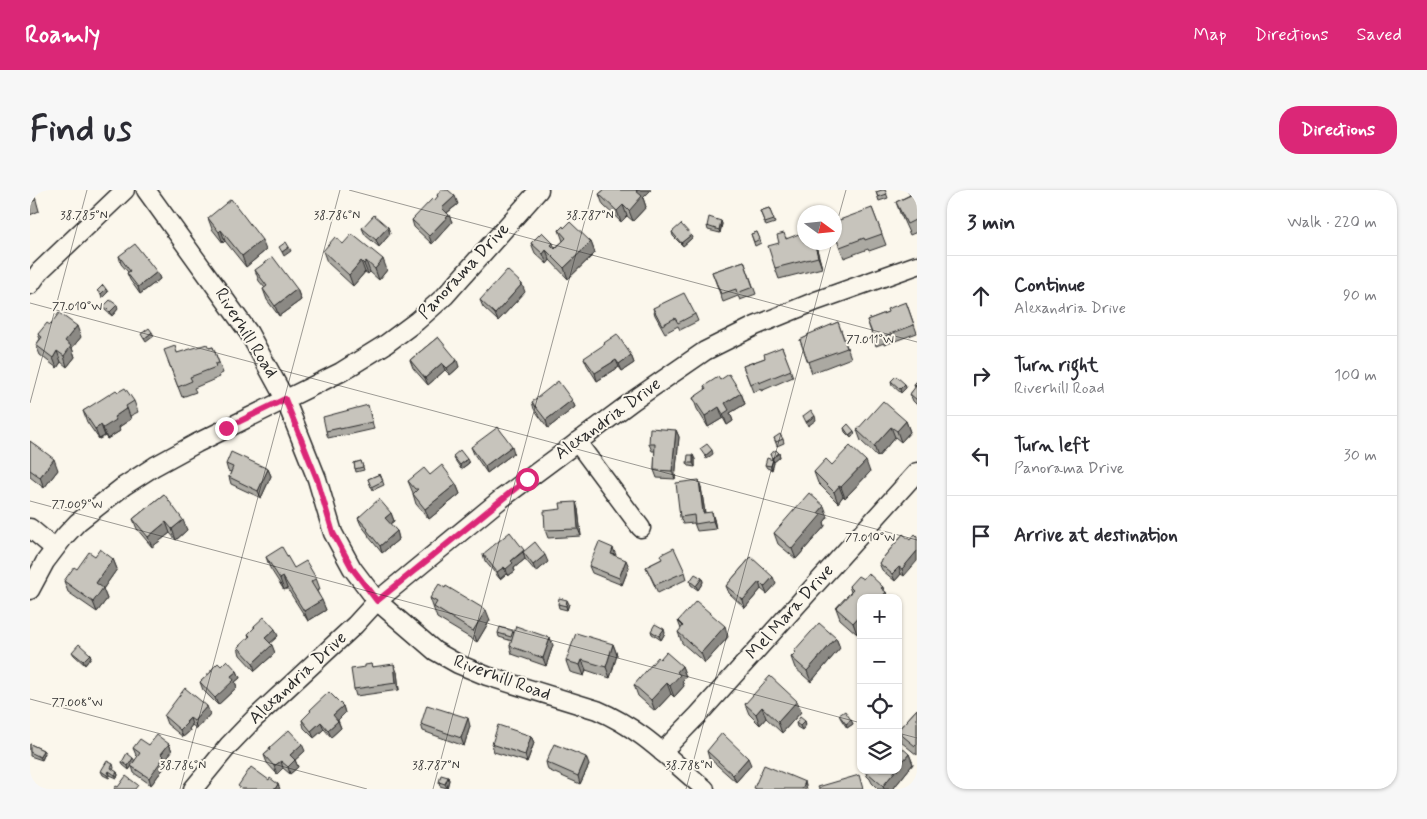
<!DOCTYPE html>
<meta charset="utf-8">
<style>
:root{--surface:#fff;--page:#f7f7f7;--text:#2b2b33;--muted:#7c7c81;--line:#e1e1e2;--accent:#db2777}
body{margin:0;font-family:Mynerve,sans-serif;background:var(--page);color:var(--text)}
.controls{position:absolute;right:15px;bottom:15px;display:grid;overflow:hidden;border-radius:10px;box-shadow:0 1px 4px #0004}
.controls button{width:45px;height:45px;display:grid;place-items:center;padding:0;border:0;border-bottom:1px solid var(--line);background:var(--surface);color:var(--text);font:25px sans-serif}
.compass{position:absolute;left:767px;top:15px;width:45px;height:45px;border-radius:50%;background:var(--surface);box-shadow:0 1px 4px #0004;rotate:105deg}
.stop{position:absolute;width:15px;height:15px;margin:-11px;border:4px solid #db2777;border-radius:50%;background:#fff}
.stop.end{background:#db2777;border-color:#fff;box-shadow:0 1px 5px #0008}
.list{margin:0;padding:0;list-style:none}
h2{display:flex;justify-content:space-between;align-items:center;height:65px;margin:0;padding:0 20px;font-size:21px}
h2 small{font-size:16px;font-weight:400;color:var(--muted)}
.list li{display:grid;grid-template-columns:32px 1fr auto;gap:15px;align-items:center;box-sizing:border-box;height:80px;padding:0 20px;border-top:1px solid var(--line)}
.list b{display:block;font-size:19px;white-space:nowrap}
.list p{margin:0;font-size:16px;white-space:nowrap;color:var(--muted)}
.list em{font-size:16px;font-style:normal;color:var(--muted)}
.icon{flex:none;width:28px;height:28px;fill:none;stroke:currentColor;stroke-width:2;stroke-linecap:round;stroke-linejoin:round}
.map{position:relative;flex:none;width:887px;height:599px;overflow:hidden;border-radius:20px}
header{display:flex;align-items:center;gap:30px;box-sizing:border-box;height:70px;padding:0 25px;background:var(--accent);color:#fff}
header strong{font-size:24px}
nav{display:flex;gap:28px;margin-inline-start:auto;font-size:18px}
.intro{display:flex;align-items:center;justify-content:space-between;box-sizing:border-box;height:120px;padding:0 30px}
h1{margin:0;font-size:35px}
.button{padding:12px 22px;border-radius:20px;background:var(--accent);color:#fff;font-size:18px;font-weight:700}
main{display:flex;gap:30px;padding:0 30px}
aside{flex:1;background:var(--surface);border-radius:20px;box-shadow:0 1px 4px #0004}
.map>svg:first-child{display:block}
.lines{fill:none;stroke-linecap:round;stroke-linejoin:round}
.minor-casing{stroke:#2b2b2b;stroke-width:21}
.minor{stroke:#fbf7ec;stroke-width:18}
.wall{fill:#aba9a2;stroke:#2b2b2b}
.shaded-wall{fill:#8b8984;stroke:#2b2b2b}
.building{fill:#c7c4bc;stroke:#2b2b2b}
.route{stroke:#db2777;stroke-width:6}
.ticks{fill:none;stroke:#2b2b2b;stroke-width:1;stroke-opacity:0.45}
.labels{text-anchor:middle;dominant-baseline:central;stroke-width:4;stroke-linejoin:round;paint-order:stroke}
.street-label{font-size:18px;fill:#2b2b2b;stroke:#fbf7ec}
.ticks-label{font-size:12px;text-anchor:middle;fill:#2b2b2b;stroke:#fbf7ec;stroke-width:4;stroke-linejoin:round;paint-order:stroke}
</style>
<header>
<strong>Roamly</strong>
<nav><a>Map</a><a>Directions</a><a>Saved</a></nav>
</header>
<div class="intro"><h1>Find us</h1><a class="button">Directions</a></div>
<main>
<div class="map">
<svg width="887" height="599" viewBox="0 0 887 599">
<rect width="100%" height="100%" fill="#fbf7ec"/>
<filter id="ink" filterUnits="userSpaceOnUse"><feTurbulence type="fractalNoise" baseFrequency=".02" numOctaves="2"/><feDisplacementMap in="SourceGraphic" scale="10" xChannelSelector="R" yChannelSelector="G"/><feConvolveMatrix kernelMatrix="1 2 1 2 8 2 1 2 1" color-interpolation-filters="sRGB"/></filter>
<g filter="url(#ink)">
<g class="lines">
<g class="minor-casing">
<g id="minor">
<path d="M 116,0 L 219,143 L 255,209 L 287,289 L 303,343 L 322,378 L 347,411 L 405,461 L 428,474 L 457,486 L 567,520 C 612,539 639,569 675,599"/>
<path d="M 0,95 L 10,81 L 95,0"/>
<path d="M 547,252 L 611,338"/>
<path d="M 0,338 L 24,358"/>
<path d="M 0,400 L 15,372 L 34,347 L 48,332 L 94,296 L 125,276 L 167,253 L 311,182 L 356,154 L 387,131 L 415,106 L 509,0"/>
<path d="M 632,562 L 668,525 L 887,282"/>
<path d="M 163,599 L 199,555 L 224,529 L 325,435 L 347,411 L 471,309 L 604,210 L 675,161 L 725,136 L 786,111 L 887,75"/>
</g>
</g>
<use href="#minor" class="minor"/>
</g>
<g class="wall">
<path d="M 0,0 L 6,10 L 9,21 L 0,25 Z"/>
<path d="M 574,0 L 621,0 L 613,8 L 616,17 L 603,31 L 597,26 L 591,32 L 573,15 L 569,4 Z"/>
<path d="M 855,0 L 858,8 L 849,11 L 846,2 Z"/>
<path d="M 878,0 L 887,0 L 887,42 L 880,45 L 870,23 L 866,12 L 880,5 Z"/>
<path d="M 407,5 L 428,14 L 417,23 L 422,32 L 402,54 L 384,37 L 382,30 L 404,11 L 408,7 Z"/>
<path d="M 739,18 L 745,33 L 736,36 L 730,21 Z"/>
<path d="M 842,18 L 856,55 L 839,61 L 838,59 L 814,68 L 804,43 Z"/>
<path d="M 178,28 L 236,60 L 216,77 L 195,51 L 193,53 L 182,39 Z"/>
<path d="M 691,31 L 692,34 L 690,43 L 678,40 L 677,36 Z"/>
<path d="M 358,37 L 360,44 L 349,57 L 335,45 L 332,38 Z"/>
<path d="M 534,38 L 561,52 L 565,63 L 538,89 L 520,70 L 517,74 L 505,63 L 501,53 L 525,58 L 533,51 L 529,40 Z"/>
<path d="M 642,42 L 662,48 L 653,56 L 643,46 Z"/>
<path d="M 727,42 L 731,53 L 725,56 L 721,44 Z"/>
<path d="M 756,48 L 774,52 L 785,52 L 792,78 L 749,89 L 745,78 L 749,53 Z"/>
<path d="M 313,54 L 357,80 L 349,90 L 340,82 L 338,84 L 335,82 L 323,96 L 297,72 L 293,61 Z"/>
<path d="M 89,66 L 127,82 L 130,89 L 110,104 L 100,90 L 97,83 L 98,82 L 91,74 Z"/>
<path d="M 714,71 L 726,104 L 710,110 L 708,106 L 693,112 L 682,82 Z"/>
<path d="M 225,80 L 267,99 L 271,110 L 249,126 L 237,110 L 233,99 L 235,98 L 229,91 Z"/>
<path d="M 495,102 L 468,131 L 453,117 L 450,110 Z"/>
<path d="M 876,112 L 887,143 L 854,155 L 854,153 L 846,156 L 837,130 L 858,122 Z"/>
<path d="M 87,115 L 88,119 L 82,126 L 75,120 L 74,116 Z"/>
<path d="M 623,118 L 665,124 L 668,131 L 650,140 L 648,136 L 635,143 L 625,125 Z"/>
<path d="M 808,132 L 821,168 L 782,183 L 770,150 Z"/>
<path d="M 20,135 L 51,147 L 42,158 L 45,167 L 37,177 L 31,172 L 27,178 L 10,165 L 6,155 L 10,149 L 8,144 Z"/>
<path d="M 408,147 L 429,177 L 420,185 L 415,180 L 398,195 L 383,178 L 380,170 Z"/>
<path d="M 183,157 L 193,183 L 189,185 L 190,187 L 164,198 L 166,202 L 152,207 L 138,171 L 147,163 L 179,158 Z"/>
<path d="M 752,157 L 763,187 L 731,201 L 731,199 L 723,202 L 713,176 L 735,168 Z"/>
<path d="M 601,165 L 604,173 L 592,181 L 589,177 L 567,191 L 557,175 L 554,168 Z"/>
<path d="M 690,190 L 711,203 L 715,214 L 700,223 L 703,231 L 697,235 L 693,228 L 678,237 L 667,219 L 663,208 L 676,200 L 674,196 Z"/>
<path d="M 861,191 L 875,194 L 876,198 L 871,203 L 862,195 Z"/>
<path d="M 887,191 L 887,215 L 883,211 L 880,204 L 885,198 L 884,194 Z"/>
<path d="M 88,202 L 104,211 L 108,222 L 100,226 L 101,229 L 89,237 L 90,241 L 77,249 L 75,246 L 69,249 L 57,232 L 53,221 Z"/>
<path d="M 542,210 L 545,217 L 518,238 L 504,219 L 502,212 Z"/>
<path d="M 340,223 L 344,239 L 313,246 L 312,245 L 298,248 L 296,241 Z"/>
<path d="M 876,231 L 880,242 L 871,252 L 865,247 L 848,267 L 831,251 L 827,240 Z"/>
<path d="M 814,238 L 825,244 L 821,248 L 815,242 Z"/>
<path d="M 646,240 L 649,247 L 645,289 L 627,288 L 624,280 L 625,261 L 622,261 L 619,254 Z"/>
<path d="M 744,248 L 753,249 L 754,253 L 747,256 Z"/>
<path d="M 0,251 L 28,280 L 14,298 L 0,287 Z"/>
<path d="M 441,257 L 484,263 L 457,283 L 444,264 Z"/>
<path d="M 749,263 L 750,267 L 744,272 L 743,271 L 744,273 L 742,280 L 737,278 L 735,275 L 742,269 L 740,264 Z"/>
<path d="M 423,266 L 439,273 L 431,279 L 425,270 Z"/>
<path d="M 665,269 L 665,277 L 659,276 L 657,273 Z"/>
<path d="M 331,271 L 334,280 L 326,282 L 324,273 Z"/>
<path d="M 196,274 L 238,279 L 241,286 L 231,308 L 201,294 L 199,287 L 201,282 L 198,281 Z"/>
<path d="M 802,275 L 840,282 L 815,308 L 813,306 L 808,313 L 788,293 L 784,282 Z"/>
<path d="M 350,284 L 354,295 L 343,300 L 338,289 Z"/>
<path d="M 400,285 L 426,294 L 430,304 L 399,329 L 386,314 L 383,304 L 383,303 L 378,291 Z"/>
<path d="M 671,297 L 675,323 L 684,329 L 686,339 L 667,341 L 664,333 L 653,334 L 650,327 Z"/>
<path d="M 134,304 L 157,340 L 146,350 L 140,343 L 122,357 L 107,339 L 103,329 Z"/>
<path d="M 531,319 L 548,319 L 551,346 L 518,348 L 515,340 Z"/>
<path d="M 361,323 L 364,331 L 360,334 L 367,341 L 369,349 L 352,363 L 339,347 L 338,344 L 331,335 L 328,328 Z"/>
<path d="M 798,327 L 794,332 L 795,336 L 766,369 L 748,354 L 744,343 Z"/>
<path d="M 873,344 L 874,386 L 871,384 L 865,391 L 852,380 L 849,373 Z"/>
<path d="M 494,361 L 518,372 L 506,382 L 495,369 L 484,378 L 485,381 L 478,386 L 476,384 L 470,389 L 455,371 L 453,364 Z"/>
<path d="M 65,366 L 83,369 L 87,379 L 73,399 L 77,409 L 67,422 L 38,402 L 34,391 L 47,379 Z"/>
<path d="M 586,366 L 599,377 L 592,395 L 562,383 L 559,376 Z"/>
<path d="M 236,367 L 264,378 L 286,388 L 290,399 L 287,401 L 296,420 L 278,431 L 257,398 L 254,400 L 240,378 Z"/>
<path d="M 721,367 L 746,394 L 737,404 L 731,399 L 715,418 L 699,403 L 696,396 Z"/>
<path d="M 632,369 L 655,382 L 657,389 L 628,403 L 616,377 Z"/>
<path d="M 672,388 L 673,392 L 668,400 L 661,395 L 660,391 Z"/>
<path d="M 833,389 L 854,401 L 856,402 L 858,408 L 831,408 L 831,440 L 827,444 L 810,429 L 806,418 L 821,402 L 819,396 Z"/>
<path d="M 400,408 L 460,430 L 447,452 L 407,428 Z"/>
<path d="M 528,414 L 539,414 L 537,420 L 529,418 Z"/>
<path d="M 648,431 L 698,447 L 675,473 L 652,453 L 648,442 L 651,439 Z"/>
<path d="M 224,436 L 248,446 L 240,453 L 245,463 L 225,481 L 210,465 L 208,457 L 219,447 L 218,444 L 224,438 Z"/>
<path d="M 483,441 L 484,444 L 523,455 L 516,476 L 482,464 L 480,456 L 482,451 L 469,447 L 468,443 Z"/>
<path d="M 621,441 L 635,443 L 631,450 L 622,444 Z"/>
<path d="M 806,448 L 810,458 L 781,492 L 765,478 L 761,467 L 765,463 L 764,461 Z"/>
<path d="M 583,454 L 587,465 L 580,488 L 556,480 L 554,486 L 540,482 L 536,471 Z"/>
<path d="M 42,462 L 60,464 L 61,467 L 55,475 L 44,465 Z"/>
<path d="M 630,469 L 652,476 L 656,487 L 652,491 L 654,496 L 644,507 L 641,504 L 625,521 L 608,506 L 604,495 Z"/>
<path d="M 341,474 L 342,477 L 367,482 L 369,500 L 326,506 L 324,499 L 335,477 Z"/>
<path d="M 191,476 L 207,481 L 210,488 L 205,492 L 207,497 L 188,515 L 173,500 L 170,492 L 181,482 L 181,480 Z"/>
<path d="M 715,514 L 771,522 L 752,543 L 736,528 L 730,535 L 719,524 Z"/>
<path d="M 313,516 L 315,523 L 308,530 L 311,538 L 301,547 L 294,539 L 284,548 L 274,538 L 272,530 L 281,522 L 280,520 Z"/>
<path d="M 887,519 L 887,565 L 871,552 L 868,543 L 868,540 Z"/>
<path d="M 180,524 L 167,539 L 162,535 L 159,539 L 160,541 L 153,547 L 137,534 L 134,526 Z"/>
<path d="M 809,525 L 821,530 L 823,534 L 817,538 L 811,529 Z"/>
<path d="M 775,531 L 776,535 L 772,540 L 767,537 L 766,533 Z"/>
<path d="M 391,534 L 440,536 L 434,556 L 393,541 Z"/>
<path d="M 501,546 L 504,553 L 497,572 L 464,562 L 462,554 Z"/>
<path d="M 0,554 L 13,560 L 15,563 L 12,570 L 0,566 Z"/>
<path d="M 139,554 L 142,561 L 135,570 L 137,574 L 121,595 L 104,583 L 102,576 L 99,580 L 93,575 L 92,572 L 104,571 L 108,567 L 106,565 L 103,558 L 119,555 Z"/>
<path d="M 239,558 L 275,561 L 265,570 L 268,577 L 260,584 L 253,578 L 247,584 L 237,573 L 234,565 L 240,560 Z"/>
<path d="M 677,561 L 721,575 L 706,592 L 679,568 Z"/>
<path d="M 879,564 L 883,574 L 863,599 L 848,599 L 842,593 L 840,589 L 837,586 L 835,580 L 868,580 Z"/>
<path d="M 516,572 L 559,575 L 550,594 L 518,580 Z"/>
<path d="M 83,574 L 84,578 L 83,580 L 87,582 L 88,585 L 87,588 L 80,585 L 79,588 L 73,585 L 71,581 Z"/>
<path d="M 418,587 L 419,590 L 417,598 L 410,596 L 409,592 Z"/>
</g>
<g class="shaded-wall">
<path d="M 607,0 L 621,0 L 613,8 L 616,17 L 603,31 L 599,21 Z"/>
<path d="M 425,6 L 428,14 L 414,25 L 412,18 Z"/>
<path d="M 593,15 L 597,26 L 591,32 L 587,21 Z"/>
<path d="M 419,25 L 422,32 L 402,54 L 399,46 Z"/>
<path d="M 691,31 L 692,34 L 690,43 L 689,40 Z"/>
<path d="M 358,37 L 360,44 L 349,57 L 346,50 Z"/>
<path d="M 191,40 L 195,51 L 193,53 L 189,42 Z"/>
<path d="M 661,45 L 662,48 L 653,56 L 651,53 Z"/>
<path d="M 232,50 L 236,60 L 216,77 L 212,66 Z"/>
<path d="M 561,52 L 565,63 L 538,89 L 534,78 Z"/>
<path d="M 784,52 L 785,52 L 792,78 L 788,67 Z"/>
<path d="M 523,53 L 527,64 L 521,55 Z"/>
<path d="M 259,57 L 261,61 L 254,66 L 252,62 Z"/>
<path d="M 516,60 L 520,70 L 517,74 L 513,64 Z"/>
<path d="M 353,69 L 357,80 L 349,90 L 345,79 Z"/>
<path d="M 331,71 L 335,82 L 323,96 L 319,85 Z"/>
<path d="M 336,71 L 340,82 L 338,84 L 334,74 Z"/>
<path d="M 127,82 L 130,89 L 110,104 L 108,97 Z"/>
<path d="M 492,94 L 495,102 L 468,131 L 465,124 Z"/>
<path d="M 76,99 L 78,102 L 72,108 L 71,104 Z"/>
<path d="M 267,99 L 271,110 L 249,126 L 245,116 Z"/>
<path d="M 87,115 L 88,119 L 82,126 L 80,122 Z"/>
<path d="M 47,136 L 51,147 L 42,158 L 45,167 L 37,177 L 34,166 L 35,151 Z"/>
<path d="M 122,142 L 124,146 L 116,152 L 114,149 Z"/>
<path d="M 27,161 L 31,172 L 27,178 L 23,168 Z"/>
<path d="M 601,165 L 604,173 L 592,181 L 589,174 Z"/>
<path d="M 427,170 L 429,177 L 420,185 L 417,178 Z"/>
<path d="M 586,170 L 589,177 L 567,191 L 565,183 Z"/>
<path d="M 412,173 L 415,180 L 398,195 L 395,188 Z"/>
<path d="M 875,194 L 876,198 L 871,203 L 870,199 Z"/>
<path d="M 711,203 L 715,214 L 700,223 L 703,231 L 697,235 L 693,224 L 695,213 Z"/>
<path d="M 542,210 L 545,217 L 518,238 L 516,230 Z"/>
<path d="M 689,217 L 693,228 L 678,237 L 675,226 Z"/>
<path d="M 97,218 L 101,229 L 89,237 L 90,241 L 77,249 L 73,238 L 84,227 Z"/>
<path d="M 785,226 L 786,230 L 778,236 L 776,232 Z"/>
<path d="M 876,231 L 880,242 L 871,252 L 867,241 Z"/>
<path d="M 71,235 L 75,246 L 69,249 L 65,239 Z"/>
<path d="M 861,237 L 865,247 L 848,267 L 844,256 Z"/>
<path d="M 646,240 L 649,247 L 645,289 L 642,281 Z"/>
<path d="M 824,241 L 825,244 L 821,248 L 819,245 Z"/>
<path d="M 482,256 L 484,263 L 457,283 L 455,276 Z"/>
<path d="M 682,260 L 683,264 L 676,269 L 675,266 Z"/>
<path d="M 749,263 L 750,267 L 744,272 L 742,268 Z"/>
<path d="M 663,265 L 665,269 L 665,277 L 663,273 Z"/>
<path d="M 24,269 L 28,280 L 14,298 L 10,287 Z"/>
<path d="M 437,269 L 439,273 L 431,279 L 430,275 Z"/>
<path d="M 743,270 L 744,273 L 742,280 L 741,276 Z"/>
<path d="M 836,271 L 840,282 L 815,308 L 811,297 Z"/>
<path d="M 238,279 L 241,286 L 231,308 L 228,301 Z"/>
<path d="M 669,290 L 671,297 L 676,330 L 673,323 Z"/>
<path d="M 426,294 L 430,304 L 399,329 L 395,319 Z"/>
<path d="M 809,296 L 813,306 L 808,313 L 804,302 Z"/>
<path d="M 546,312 L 548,319 L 551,346 L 548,339 Z"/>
<path d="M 794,316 L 798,327 L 794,332 L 795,336 L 766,369 L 762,359 L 788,323 Z"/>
<path d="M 682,322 L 684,329 L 686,339 L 683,331 Z"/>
<path d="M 361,323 L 364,331 L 358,335 L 355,328 Z"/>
<path d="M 153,330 L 157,340 L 146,350 L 142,339 Z"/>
<path d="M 136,332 L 140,343 L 122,357 L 118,347 Z"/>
<path d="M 367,341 L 369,349 L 352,363 L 350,356 Z"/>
<path d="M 583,358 L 586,365 L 581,364 Z"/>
<path d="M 887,361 L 887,371 L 874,386 L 872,379 Z"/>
<path d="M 493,362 L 495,369 L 484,378 L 485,381 L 478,386 L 476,379 L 481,371 Z"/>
<path d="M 515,365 L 518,372 L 506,382 L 503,375 Z"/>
<path d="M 83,369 L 87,379 L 73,399 L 77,409 L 67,422 L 63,412 L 66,393 Z"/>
<path d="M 596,370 L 599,377 L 592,395 L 589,388 Z"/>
<path d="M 474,377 L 476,384 L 470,389 L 467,382 Z"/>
<path d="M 869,377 L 871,384 L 865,391 L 862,384 Z"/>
<path d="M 253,387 L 257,398 L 254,400 L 250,389 Z"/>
<path d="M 743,387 L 746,394 L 737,404 L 734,397 Z"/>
<path d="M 672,388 L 673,392 L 668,400 L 666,396 Z"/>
<path d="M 729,392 L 731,399 L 715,418 L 713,410 Z"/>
<path d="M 853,397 L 855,403 L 856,402 L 858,408 L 851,408 L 851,398 Z"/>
<path d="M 292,410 L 296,420 L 278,431 L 274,421 Z"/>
<path d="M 537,410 L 539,414 L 537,420 L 536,416 Z"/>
<path d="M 456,420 L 460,430 L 447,452 L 443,441 Z"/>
<path d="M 831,424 L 831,440 L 827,444 L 823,433 Z"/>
<path d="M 695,436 L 698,447 L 675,473 L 671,463 Z"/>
<path d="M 245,439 L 248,446 L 238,455 L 235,448 Z"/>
<path d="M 634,439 L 635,443 L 631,450 L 629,446 Z"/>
<path d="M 520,448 L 523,455 L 516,476 L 513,468 Z"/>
<path d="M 806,448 L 810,458 L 781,492 L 777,481 Z"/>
<path d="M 583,454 L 587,465 L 580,488 L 576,477 Z"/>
<path d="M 242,455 L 245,463 L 225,481 L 223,473 Z"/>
<path d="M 60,464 L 61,467 L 55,475 L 53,471 Z"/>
<path d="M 552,470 L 556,480 L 554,486 L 550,475 Z"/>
<path d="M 364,474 L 367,482 L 369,500 L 366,493 Z"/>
<path d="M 652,476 L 656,487 L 652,491 L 654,496 L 644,507 L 640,496 L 647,482 Z"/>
<path d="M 207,481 L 210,488 L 205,492 L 207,497 L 188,515 L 185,508 L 201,486 Z"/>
<path d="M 637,493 L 641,504 L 625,521 L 621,510 Z"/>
<path d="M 767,511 L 771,522 L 752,543 L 748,532 Z"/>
<path d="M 177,516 L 180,524 L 167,539 L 164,531 Z"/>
<path d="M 313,516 L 315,523 L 306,532 L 303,525 Z"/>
<path d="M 732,517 L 736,528 L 730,535 L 726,524 Z"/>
<path d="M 160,528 L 162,535 L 159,539 L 160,541 L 153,547 L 150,540 Z"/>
<path d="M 438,528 L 440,536 L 434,556 L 431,548 Z"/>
<path d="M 821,530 L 823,534 L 817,538 L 816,534 Z"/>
<path d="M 308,531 L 311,538 L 301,547 L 298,540 Z"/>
<path d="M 775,531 L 776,535 L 772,540 L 770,536 Z"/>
<path d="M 291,532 L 294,539 L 284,548 L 281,541 Z"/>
<path d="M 501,546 L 504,553 L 497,572 L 495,565 Z"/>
<path d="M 139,554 L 142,561 L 135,570 L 137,574 L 121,595 L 119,588 L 131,564 Z"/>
<path d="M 272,554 L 275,561 L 263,572 L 265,570 L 268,577 L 260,584 L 258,577 L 260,565 Z"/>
<path d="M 13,560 L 15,563 L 12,570 L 10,567 Z"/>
<path d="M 879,564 L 883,574 L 863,599 L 854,599 L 853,596 L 866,580 L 868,580 L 868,577 Z"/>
<path d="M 556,567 L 559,575 L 550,594 L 548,586 Z"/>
<path d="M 103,568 L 105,571 L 99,580 L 98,576 Z"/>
<path d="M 718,568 L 721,575 L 706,592 L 703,585 Z"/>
<path d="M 251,571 L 253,578 L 247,584 L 244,576 Z"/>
<path d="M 79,581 L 80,585 L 79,588 L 77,585 Z"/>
<path d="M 87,582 L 88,585 L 87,588 L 85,585 Z"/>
<path d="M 418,587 L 419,590 L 417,598 L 415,594 Z"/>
<path d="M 775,592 L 777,599 L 772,599 Z"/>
<path d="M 248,594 L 250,599 L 245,599 Z"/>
</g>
<g class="building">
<path d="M 0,0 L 1,0 L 6,10 L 0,12 Z"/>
<path d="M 411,0 L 418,0 L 425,6 L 412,18 L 419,25 L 399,46 L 382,30 L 402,9 L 404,11 L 408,6 L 407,5 Z"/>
<path d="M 574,0 L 607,0 L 606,1 L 612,6 L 599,21 L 593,15 L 587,21 L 569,4 Z"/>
<path d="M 852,0 L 855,0 L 857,4 L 848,7 L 846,2 Z"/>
<path d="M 878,0 L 887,0 L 887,29 L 877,34 L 866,12 L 881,5 Z"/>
<path d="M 201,9 L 232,50 L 212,66 L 191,40 L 189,42 L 178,28 Z"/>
<path d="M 739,18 L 744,30 L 735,33 L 730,21 Z"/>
<path d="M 842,18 L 852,44 L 835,50 L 834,48 L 810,57 L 804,43 L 804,32 Z"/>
<path d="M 344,25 L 358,37 L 346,50 L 332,38 Z"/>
<path d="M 679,27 L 691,31 L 689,40 L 677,36 Z"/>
<path d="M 540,32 L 561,52 L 534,78 L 516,60 L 513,64 L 501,53 L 512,42 L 523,53 L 521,55 L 525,59 L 536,48 L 529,40 L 533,36 L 534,38 Z"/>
<path d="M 651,34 L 661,45 L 651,53 L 642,42 Z"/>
<path d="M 727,42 L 730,49 L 724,52 L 721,44 Z"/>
<path d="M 774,42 L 774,52 L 784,52 L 788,67 L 745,78 L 738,56 L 749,53 L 747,45 L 754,43 L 756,49 Z"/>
<path d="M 322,44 L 353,69 L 345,79 L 336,71 L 334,74 L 331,71 L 319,85 L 293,61 L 305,47 L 313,54 Z"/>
<path d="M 256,52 L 259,57 L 252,62 L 249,57 Z"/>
<path d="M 105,54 L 127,82 L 108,97 L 97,83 L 100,81 L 89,66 Z"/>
<path d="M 243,67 L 267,99 L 245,116 L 233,99 L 237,96 L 225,80 Z"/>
<path d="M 714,71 L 723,97 L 707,103 L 706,99 L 691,104 L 682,82 Z"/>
<path d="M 477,80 L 492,94 L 465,124 L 450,110 Z"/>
<path d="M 73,95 L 76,99 L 71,104 L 67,101 Z"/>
<path d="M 654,103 L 665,124 L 648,133 L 645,128 L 632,135 L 623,118 Z"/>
<path d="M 80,110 L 87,115 L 80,122 L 74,116 Z"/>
<path d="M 876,112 L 884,135 L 852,147 L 851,146 L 844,148 L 837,130 L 858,122 L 857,119 Z"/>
<path d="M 29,123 L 47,136 L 35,151 L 41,156 L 34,166 L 27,161 L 23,168 L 6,155 L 12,147 L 8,144 L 17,133 L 20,135 Z"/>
<path d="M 808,132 L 817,158 L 778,172 L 770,150 L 778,146 L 777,145 Z"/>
<path d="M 119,138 L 122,142 L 114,149 L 111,144 Z"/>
<path d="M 587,144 L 601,165 L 589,174 L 586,170 L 565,183 L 554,168 L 575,154 L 574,153 Z"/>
<path d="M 408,147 L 427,170 L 417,178 L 412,173 L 395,188 L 380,170 Z"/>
<path d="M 177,154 L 179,158 L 183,157 L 189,173 L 185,174 L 186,177 L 160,187 L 162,191 L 148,197 L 134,160 L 145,156 L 147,163 Z"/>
<path d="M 752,157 L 761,180 L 729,193 L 728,191 L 720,194 L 713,176 L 735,168 L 734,164 Z"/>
<path d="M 699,184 L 711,203 L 695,213 L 699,220 L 693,224 L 689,217 L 675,226 L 663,208 L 676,199 L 674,196 L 688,187 L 690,190 Z"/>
<path d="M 866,186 L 875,194 L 870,199 L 861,191 Z"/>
<path d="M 528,191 L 542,210 L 516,230 L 502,212 Z"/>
<path d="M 887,191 L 887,210 L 880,204 L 886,196 L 884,194 Z"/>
<path d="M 95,198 L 104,211 L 96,216 L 97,218 L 84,227 L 86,230 L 73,238 L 71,235 L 65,239 L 53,221 L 86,200 L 88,202 Z"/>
<path d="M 853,211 L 876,231 L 867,241 L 861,237 L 844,256 L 827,240 Z"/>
<path d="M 338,215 L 342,232 L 310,239 L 310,238 L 296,241 L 293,227 Z"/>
<path d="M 781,220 L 785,226 L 776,232 L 773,226 Z"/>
<path d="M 818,234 L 824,241 L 819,245 L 814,238 Z"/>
<path d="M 468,237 L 482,256 L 455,276 L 441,257 Z"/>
<path d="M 620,238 L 646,240 L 642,281 L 624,280 L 625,254 L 619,254 Z"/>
<path d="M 750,244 L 753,249 L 746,252 L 744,248 Z"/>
<path d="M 0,251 L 24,269 L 10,287 L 0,280 Z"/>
<path d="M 677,254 L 682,260 L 675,266 L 670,259 Z"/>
<path d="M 820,256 L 836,271 L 811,297 L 809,296 L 804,302 L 784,282 L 796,269 L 802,275 Z"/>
<path d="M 430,260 L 437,269 L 430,275 L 423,266 Z"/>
<path d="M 746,260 L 749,263 L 742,268 L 740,264 Z"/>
<path d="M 201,262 L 238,279 L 228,301 L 199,287 L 203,277 L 196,274 Z"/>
<path d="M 658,265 L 663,265 L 663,273 L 657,273 Z"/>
<path d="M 737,268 L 743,270 L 741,276 L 735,275 Z"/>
<path d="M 331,271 L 333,277 L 325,279 L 324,273 Z"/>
<path d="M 412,275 L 426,294 L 395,319 L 383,304 L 388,299 L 385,299 L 378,291 L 394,278 L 400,285 Z"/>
<path d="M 350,284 L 353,291 L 341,297 L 338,289 Z"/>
<path d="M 669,290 L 673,323 L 682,322 L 683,331 L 665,334 L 664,325 L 650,327 L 646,293 Z"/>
<path d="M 779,303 L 794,316 L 788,323 L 791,325 L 762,359 L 744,343 Z"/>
<path d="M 134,304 L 153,330 L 142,339 L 136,332 L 118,347 L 103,329 Z"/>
<path d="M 349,309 L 361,323 L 355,328 L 367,341 L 350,356 L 337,340 L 338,339 L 328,328 Z"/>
<path d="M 546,312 L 548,339 L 515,340 L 514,321 L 531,319 L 530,313 Z"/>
<path d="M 480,342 L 494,360 L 481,371 L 483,373 L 476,379 L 474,377 L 467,382 L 453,364 Z"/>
<path d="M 873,344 L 880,350 L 885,344 L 887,346 L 887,361 L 872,379 L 869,377 L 862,384 L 849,373 Z"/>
<path d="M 505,352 L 515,365 L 503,375 L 493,362 Z"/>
<path d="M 569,352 L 583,358 L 581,364 L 596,370 L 589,388 L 559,376 Z"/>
<path d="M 252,357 L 264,378 L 276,371 L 286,388 L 281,392 L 292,410 L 274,421 L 253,387 L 250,389 L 236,367 Z"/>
<path d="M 644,358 L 655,382 L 625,395 L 616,377 L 632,369 L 630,365 Z"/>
<path d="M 70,359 L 83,369 L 66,393 L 73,398 L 63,412 L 34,391 L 44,377 L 47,379 L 59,362 L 65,366 Z"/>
<path d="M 721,367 L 743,387 L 734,397 L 729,392 L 713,410 L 696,396 Z"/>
<path d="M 838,383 L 853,397 L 851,398 L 856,402 L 851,408 L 848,405 L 846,408 L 831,408 L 831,424 L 823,433 L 806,418 L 823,400 L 819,396 L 828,386 L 833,389 Z"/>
<path d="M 665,384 L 672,388 L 666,396 L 660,391 Z"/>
<path d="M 409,394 L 415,398 L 416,396 L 456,420 L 443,441 L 404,417 L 407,412 L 400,408 Z"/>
<path d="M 529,408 L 537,410 L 536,416 L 528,414 Z"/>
<path d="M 666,411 L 695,436 L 671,463 L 648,442 L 653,436 L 648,431 Z"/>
<path d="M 234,427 L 245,439 L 235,448 L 242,455 L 223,473 L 208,457 L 220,446 L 218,444 L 225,437 L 224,436 Z"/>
<path d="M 789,433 L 806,448 L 777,481 L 761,467 L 766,462 L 764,461 Z"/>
<path d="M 625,434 L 634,439 L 629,446 L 621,441 Z"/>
<path d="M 486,436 L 520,448 L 513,468 L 480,456 Z"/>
<path d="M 470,437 L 483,441 L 481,447 L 468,443 Z"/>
<path d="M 546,443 L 583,454 L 576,477 L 552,470 L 550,475 L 536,471 Z"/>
<path d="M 49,454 L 60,464 L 53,471 L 42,462 Z"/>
<path d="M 636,462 L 652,476 L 647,482 L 650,485 L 640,496 L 637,493 L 621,510 L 604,495 L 628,467 L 630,469 Z"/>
<path d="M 197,470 L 207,481 L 201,486 L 204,490 L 185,508 L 170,492 L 182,481 L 181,480 L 188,473 L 191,476 Z"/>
<path d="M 341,474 L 342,477 L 364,474 L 366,493 L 324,499 L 321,479 L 335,477 L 335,475 Z"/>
<path d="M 740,486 L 767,511 L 748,532 L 732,517 L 726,524 L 715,514 Z"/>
<path d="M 155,498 L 177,516 L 164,531 L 160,528 L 156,532 L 157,533 L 150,540 L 134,526 Z"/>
<path d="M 299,502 L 313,516 L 303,525 L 308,531 L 298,540 L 291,532 L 281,541 L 272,530 L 281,521 L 280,520 Z"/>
<path d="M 397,515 L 438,528 L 431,548 L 391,534 Z"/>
<path d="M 887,519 L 887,554 L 885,556 L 868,542 L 868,540 Z"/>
<path d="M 815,521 L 821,530 L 816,534 L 809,525 Z"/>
<path d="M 770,527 L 775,531 L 770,536 L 766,533 Z"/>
<path d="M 468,535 L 501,546 L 495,565 L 462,554 Z"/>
<path d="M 259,540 L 272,554 L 260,565 L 265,570 L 258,577 L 251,571 L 244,576 L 234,565 L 240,560 L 239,558 Z"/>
<path d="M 692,543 L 718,568 L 703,585 L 677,561 Z"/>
<path d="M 127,545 L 139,554 L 131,564 L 134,567 L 119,588 L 101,576 L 110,563 L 103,558 L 110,549 L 119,555 Z"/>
<path d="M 0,554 L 13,560 L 10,567 L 0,562 Z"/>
<path d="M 524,554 L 556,567 L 548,586 L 516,572 Z"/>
<path d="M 868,554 L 879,564 L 868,577 Z"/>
<path d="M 97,563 L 103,568 L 98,576 L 92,572 Z"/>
<path d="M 77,571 L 83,574 L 81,578 L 87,582 L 85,585 L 79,581 L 77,585 L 71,581 Z"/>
<path d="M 734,575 L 775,592 L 772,599 L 727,599 L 724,598 Z"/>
<path d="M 221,577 L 239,590 L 240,588 L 248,594 L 245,599 L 212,599 L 208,596 Z"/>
<path d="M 838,580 L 866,580 L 853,596 L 838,583 L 839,581 Z"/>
<path d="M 411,585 L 418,587 L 415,594 L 409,592 Z"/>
<path d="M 829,585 L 833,599 L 789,599 L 788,597 Z"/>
<path d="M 96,586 L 108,595 L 105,599 L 84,599 L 86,596 L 88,597 Z"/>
</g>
</g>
<g class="lines" filter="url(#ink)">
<path class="route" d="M 196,238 L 255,209 L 287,289 L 303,343 L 322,378 L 347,411 L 497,289"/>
</g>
<path class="ticks" d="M 319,0 L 887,152M 804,43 L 816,0M 0,113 L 887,350M 0,213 L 57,0M 0,311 L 831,533M 0,509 L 337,599M 868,543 L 887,548M 150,599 L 310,0M 403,599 L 563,0M 656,599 L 802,52"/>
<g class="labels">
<g class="street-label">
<text transform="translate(434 81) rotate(-47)">Panorama Drive</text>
<text transform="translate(216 143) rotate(58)">Riverhill Road</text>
<text transform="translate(578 229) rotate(-36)">Alexandria Drive</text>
<text transform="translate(760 422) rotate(-48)">Mel Mara Drive</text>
<text transform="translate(268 488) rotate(-43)">Alexandria Drive</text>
<text transform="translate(472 488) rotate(20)">Riverhill Road</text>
</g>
</g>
<g class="ticks-label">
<text x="54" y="29">38.785°N</text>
<text x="307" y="29">38.786°N</text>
<text x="560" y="29">38.787°N</text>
<text x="47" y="120">77.010°W</text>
<text x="840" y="153">77.011°W</text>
<text x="47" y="318">77.009°W</text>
<text x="840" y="351">77.010°W</text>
<text x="47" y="516">77.008°W</text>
<text x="153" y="579">38.786°N</text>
<text x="406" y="579">38.787°N</text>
<text x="659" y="579">38.788°N</text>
</g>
</svg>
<div class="controls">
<button>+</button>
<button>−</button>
<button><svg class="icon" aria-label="locate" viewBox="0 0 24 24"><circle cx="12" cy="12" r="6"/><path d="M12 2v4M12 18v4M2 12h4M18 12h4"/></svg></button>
<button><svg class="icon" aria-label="layers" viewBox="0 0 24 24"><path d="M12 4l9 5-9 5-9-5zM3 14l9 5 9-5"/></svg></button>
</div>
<svg class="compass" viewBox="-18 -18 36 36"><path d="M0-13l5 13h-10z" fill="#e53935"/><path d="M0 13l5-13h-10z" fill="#7c7c81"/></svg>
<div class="stop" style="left:497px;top:289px"></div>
<div class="stop end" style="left:196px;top:238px"></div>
</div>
<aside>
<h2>3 min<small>Walk · 220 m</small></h2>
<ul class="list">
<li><svg class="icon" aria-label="ahead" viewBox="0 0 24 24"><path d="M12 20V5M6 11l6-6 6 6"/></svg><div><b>Continue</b><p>Alexandria Drive</p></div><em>90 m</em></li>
<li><svg class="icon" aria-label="right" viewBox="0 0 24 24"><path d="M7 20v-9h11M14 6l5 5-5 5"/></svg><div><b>Turn right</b><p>Riverhill Road</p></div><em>100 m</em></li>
<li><svg class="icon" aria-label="left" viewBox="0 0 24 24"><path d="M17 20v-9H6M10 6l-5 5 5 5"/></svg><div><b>Turn left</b><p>Panorama Drive</p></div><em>30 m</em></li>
<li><svg class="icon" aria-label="arrive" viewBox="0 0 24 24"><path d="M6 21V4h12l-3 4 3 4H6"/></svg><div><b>Arrive at destination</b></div></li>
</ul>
</aside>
</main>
